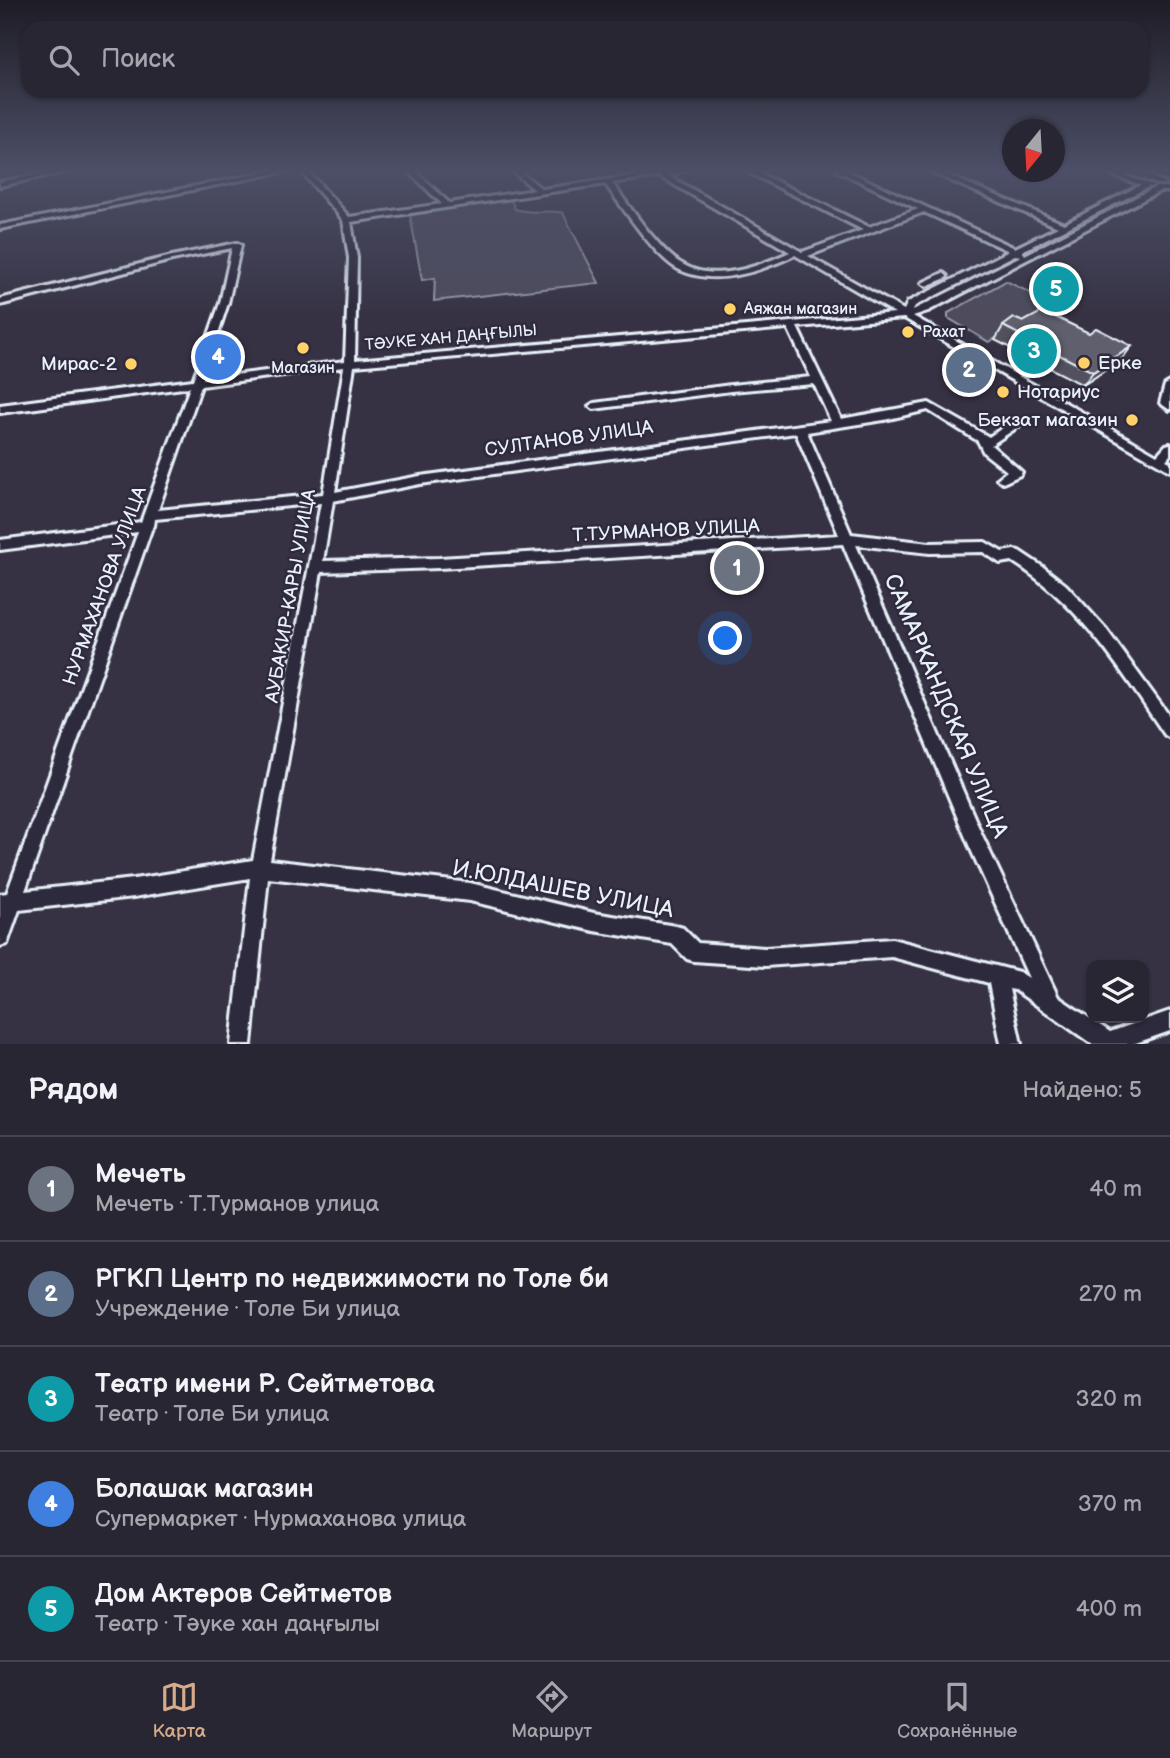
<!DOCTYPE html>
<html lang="ru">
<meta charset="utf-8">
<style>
:root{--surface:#282633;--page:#302e3b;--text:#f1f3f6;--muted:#a5a5ac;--line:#44434e;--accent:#d6ab8b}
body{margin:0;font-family:"Balsamiq Sans",sans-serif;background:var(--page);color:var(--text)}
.controls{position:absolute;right:21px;bottom:21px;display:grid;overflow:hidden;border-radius:14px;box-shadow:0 2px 5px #0004}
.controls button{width:63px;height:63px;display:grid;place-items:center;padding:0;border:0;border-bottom:2px solid var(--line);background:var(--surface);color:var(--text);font:35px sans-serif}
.compass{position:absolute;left:1002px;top:119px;width:63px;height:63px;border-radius:50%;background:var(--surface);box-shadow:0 2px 5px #0004;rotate:198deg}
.you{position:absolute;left:726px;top:639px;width:24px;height:24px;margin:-18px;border:5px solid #fff;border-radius:50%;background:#1a73e8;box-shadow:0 0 0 10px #1a73e833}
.badge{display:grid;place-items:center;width:46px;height:46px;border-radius:50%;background:var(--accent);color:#fff;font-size:23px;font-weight:700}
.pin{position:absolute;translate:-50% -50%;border:4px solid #fff;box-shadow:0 2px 7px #0006}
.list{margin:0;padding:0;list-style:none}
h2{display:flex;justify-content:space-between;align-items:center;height:91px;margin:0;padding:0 28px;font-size:30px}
h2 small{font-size:23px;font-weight:400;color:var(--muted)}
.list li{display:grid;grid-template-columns:46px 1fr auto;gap:21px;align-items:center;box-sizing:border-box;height:105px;padding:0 28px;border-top:2px solid var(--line)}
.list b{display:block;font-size:26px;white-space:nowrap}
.list p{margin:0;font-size:23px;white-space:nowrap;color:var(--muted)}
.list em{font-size:23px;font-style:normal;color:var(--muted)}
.icon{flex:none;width:38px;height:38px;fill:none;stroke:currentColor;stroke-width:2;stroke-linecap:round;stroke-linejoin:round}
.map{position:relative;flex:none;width:1170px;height:1044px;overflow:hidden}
.search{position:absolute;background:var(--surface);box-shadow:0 2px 5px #0004;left:21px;right:21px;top:21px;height:77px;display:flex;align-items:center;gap:18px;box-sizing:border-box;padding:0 24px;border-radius:21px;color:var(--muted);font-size:26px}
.sheet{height:616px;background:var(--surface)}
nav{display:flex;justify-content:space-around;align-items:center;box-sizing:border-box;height:98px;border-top:2px solid var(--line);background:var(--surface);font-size:19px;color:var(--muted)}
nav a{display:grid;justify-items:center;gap:4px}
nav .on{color:var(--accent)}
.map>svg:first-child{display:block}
.green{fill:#4d4b5c;stroke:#9a9eaa;stroke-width:2}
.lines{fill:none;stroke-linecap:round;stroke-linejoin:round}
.minor-casing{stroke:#e8f1f8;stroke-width:6}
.minor{fill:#2f2a3d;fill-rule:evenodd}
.wall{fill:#53515f;stroke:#e8f1f8;stroke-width:2}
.shaded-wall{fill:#43424d;stroke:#e8f1f8;stroke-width:2}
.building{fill:#605e6e;stroke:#e8f1f8;stroke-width:2}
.poi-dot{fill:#ffd166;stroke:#2f2a3d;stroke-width:2.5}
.labels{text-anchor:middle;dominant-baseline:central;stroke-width:5;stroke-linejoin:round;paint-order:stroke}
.far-poi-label{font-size:16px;fill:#e8f1f8;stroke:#2f2a3d;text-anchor:start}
.far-street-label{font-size:16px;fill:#e8f1f8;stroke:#2f2a3d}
.poi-label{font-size:19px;fill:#e8f1f8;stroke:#2f2a3d;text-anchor:start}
.street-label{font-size:19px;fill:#e8f1f8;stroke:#2f2a3d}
.near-street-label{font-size:23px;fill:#e8f1f8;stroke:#2f2a3d}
</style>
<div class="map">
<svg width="1170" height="1044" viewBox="0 0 1170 1044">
<rect width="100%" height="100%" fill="#363244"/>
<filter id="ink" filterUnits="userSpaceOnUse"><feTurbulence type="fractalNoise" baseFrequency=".0143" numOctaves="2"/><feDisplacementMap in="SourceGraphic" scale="14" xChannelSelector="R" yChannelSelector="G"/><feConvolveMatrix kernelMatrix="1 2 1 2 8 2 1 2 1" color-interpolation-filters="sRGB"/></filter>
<g filter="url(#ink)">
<g class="green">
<path d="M 511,200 L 515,209 C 533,215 546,209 563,213 L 599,283 L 434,301 L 435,278 L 422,280 L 410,215 Z"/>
<path d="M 1006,281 L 1055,305 L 989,342 L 948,318 L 948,313 Z"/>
</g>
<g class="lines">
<g class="minor-casing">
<g id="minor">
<path d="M 59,170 L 73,170 L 0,186 L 0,182 Z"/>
<path d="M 277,170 L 291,170 L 0,229 L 0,225 Z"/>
<path d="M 300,170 L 307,170 L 349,217 L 442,204 L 407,170 L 414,170 L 449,203 L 535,190 L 511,170 L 518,170 L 542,189 L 653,173 L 650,170 L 658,170 L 664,174 L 675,170 L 685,170 L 669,176 L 802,252 L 863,230 L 744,170 L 753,170 L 869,227 L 918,209 L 836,170 L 845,170 L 1015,248 L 1058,227 L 926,170 L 935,170 L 1064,224 L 1141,185 L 1098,170 L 1109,170 L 1155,186 L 1148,187 L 1022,251 L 1025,255 L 1156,187 L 1170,187 L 1170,191 L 1160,191 L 928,311 L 913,316 L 1157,455 L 1166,445 L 1170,444 L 1170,455 L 1166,460 L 1170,462 L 1170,471 L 904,318 L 797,327 L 841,419 L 929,403 L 989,437 L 1016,419 L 1024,419 L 1025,422 L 991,445 L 1022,472 L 1020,475 L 1003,483 L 997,479 L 1007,471 L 984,453 L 978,441 L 928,410 L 884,420 L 807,432 L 851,534 L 930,543 L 985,542 L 1002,552 L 1014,550 L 1019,551 L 1043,567 L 1066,585 L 1106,629 L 1170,717 L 1170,738 L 1165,735 C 1121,670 1080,604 1012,561 L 1000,563 L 983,552 L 930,553 L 856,545 L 981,833 L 1058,997 L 1110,1032 L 1170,1011 L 1170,1031 L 1133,1044 L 1092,1044 L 1015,990 L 1009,989 L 1021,1044 L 1001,1044 L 989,983 L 892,957 L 765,966 L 694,961 L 687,959 L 672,944 L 594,931 L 470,901 L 268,878 L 251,1044 L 231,1044 L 250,878 L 134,897 L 19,910 L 7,944 L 0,946 L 0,894 L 7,893 L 138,532 L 0,550 L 0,540 L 141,522 L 190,387 L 0,413 L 0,405 L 193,380 L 220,303 L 232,248 L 172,260 L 0,305 L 0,299 L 172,256 L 237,243 L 241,245 L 228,303 L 203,379 L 345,361 L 349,258 L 343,220 ZM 659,176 L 790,252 C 759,266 716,283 684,265 C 660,253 629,205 612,183 ZM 605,184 C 622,206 656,259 680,270 C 716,287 761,271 795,255 L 895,313 L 355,360 L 357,258 L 351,222 ZM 924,212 L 1009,251 L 908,302 L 904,310 L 808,256 ZM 1015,255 L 1021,256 L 913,310 L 915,306 ZM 788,328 L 811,377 L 731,385 L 594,403 L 589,406 L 594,409 L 731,391 L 814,384 L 831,421 L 420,476 L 335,492 L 354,366 ZM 344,367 L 323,494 L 158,510 L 201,386 ZM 796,433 L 839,535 L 439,558 L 323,561 L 333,501 L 420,484 ZM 321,503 L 253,860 L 134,879 L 25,891 L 151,530 L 154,526 L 155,519 ZM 843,544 L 969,845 L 1029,978 L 1019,972 L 892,939 L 765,948 L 698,943 L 683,928 L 676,926 L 594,913 L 470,883 L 270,860 L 321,572 L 439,568 Z"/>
<path d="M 1145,170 L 1154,170 L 1170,177 L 1170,182 Z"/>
<path d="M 943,273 L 947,276 L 946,278 L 926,286 L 922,283 Z"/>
<path d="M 1170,382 L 1170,410 L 1160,403 L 1165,385 Z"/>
</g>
</g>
<use href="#minor" class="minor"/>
</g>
<path class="wall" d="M 1023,322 L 1121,360 L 1083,385 L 995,340 L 1003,326 Z"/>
<path class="shaded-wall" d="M 1132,346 L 1121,360 L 1083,385 L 1093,372 Z"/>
<path class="building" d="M 1043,311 L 1089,333 L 1096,328 L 1132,346 L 1093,372 L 1003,326 L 1014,318 L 1023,322 Z"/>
</g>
<linearGradient id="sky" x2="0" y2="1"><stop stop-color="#1e1c25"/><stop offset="0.54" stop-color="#4c4f67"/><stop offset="1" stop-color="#4c4f67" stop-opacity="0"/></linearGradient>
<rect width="1170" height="316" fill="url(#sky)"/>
<g class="poi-dot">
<circle cx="730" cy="309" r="7"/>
<circle cx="908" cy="332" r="7"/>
<circle cx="303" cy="348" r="7"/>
<circle cx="1084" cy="363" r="7"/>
<circle cx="131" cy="364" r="7"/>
<circle cx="1003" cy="392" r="7"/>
<circle cx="1132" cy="420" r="7"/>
</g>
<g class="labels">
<g class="far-poi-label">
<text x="744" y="309">Аяжан магазин</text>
<text x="922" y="332">Рахат</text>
<text x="303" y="368" text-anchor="middle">Магазин</text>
</g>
<g class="far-street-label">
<text transform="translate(451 338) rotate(-5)">ТӘУКЕ ХАН ДАҢҒЫЛЫ</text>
</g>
<g class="poi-label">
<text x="1098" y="363">Ерке</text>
<text x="117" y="364" text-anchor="end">Мирас-2</text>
<text x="1017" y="392">Нотариус</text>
<text x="1118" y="420" text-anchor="end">Бекзат магазин</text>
</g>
<g class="street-label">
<text transform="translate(569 439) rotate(-8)">СУЛТАНОВ УЛИЦА</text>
<text transform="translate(666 531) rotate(-3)">Т.ТУРМАНОВ УЛИЦА</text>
<text transform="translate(105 586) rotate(-70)">НУРМАХАНОВА УЛИЦА</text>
<text transform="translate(291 596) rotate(-80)">АУБАКИР-КАРЫ УЛИЦА</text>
</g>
<g class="near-street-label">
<text transform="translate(946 706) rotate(67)">САМАРКАНДСКАЯ УЛИЦА</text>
<text transform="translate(563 889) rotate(11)">И.ЮЛДАШЕВ УЛИЦА</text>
</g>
</g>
</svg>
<div class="controls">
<button><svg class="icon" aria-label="layers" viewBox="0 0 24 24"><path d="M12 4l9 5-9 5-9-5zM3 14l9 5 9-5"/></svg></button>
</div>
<svg class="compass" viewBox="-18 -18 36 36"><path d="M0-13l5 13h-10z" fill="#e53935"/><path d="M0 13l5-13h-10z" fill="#a5a5ac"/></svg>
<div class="you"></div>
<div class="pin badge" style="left:737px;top:568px;background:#6b7280">1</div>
<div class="pin badge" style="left:969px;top:370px;background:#5c6f8a">2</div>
<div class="pin badge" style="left:1034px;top:351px;background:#0f9aa8">3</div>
<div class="pin badge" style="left:218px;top:357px;background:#3f7fe0">4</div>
<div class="pin badge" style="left:1056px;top:289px;background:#0f9aa8">5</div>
<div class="search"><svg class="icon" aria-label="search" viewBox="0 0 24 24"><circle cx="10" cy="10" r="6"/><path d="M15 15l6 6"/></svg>Поиск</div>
</div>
<section class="sheet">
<h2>Рядом<small>Найдено: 5</small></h2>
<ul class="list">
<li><span class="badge" style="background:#6b7280">1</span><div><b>Мечеть</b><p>Мечеть · Т.Турманов улица</p></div><em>40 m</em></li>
<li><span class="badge" style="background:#5c6f8a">2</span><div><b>РГКП Центр по недвижимости по Толе би</b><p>Учреждение · Толе Би улица</p></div><em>270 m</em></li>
<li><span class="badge" style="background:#0f9aa8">3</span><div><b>Театр имени Р. Сейтметова</b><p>Театр · Толе Би улица</p></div><em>320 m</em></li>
<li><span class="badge" style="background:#3f7fe0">4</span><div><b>Болашак магазин</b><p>Супермаркет · Нурмаханова улица</p></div><em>370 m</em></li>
<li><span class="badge" style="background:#0f9aa8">5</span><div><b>Дом Актеров Сейтметов</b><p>Театр · Тәуке хан даңғылы</p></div><em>400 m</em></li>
</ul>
</section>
<nav>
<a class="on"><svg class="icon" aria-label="map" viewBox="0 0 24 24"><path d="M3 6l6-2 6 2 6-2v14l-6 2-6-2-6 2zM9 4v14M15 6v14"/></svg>Карта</a>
<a><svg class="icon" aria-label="directions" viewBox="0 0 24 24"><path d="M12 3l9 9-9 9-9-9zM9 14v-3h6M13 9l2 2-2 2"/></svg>Маршрут</a>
<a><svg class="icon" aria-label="saved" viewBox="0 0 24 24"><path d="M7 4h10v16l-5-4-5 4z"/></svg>Сохранённые</a>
</nav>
